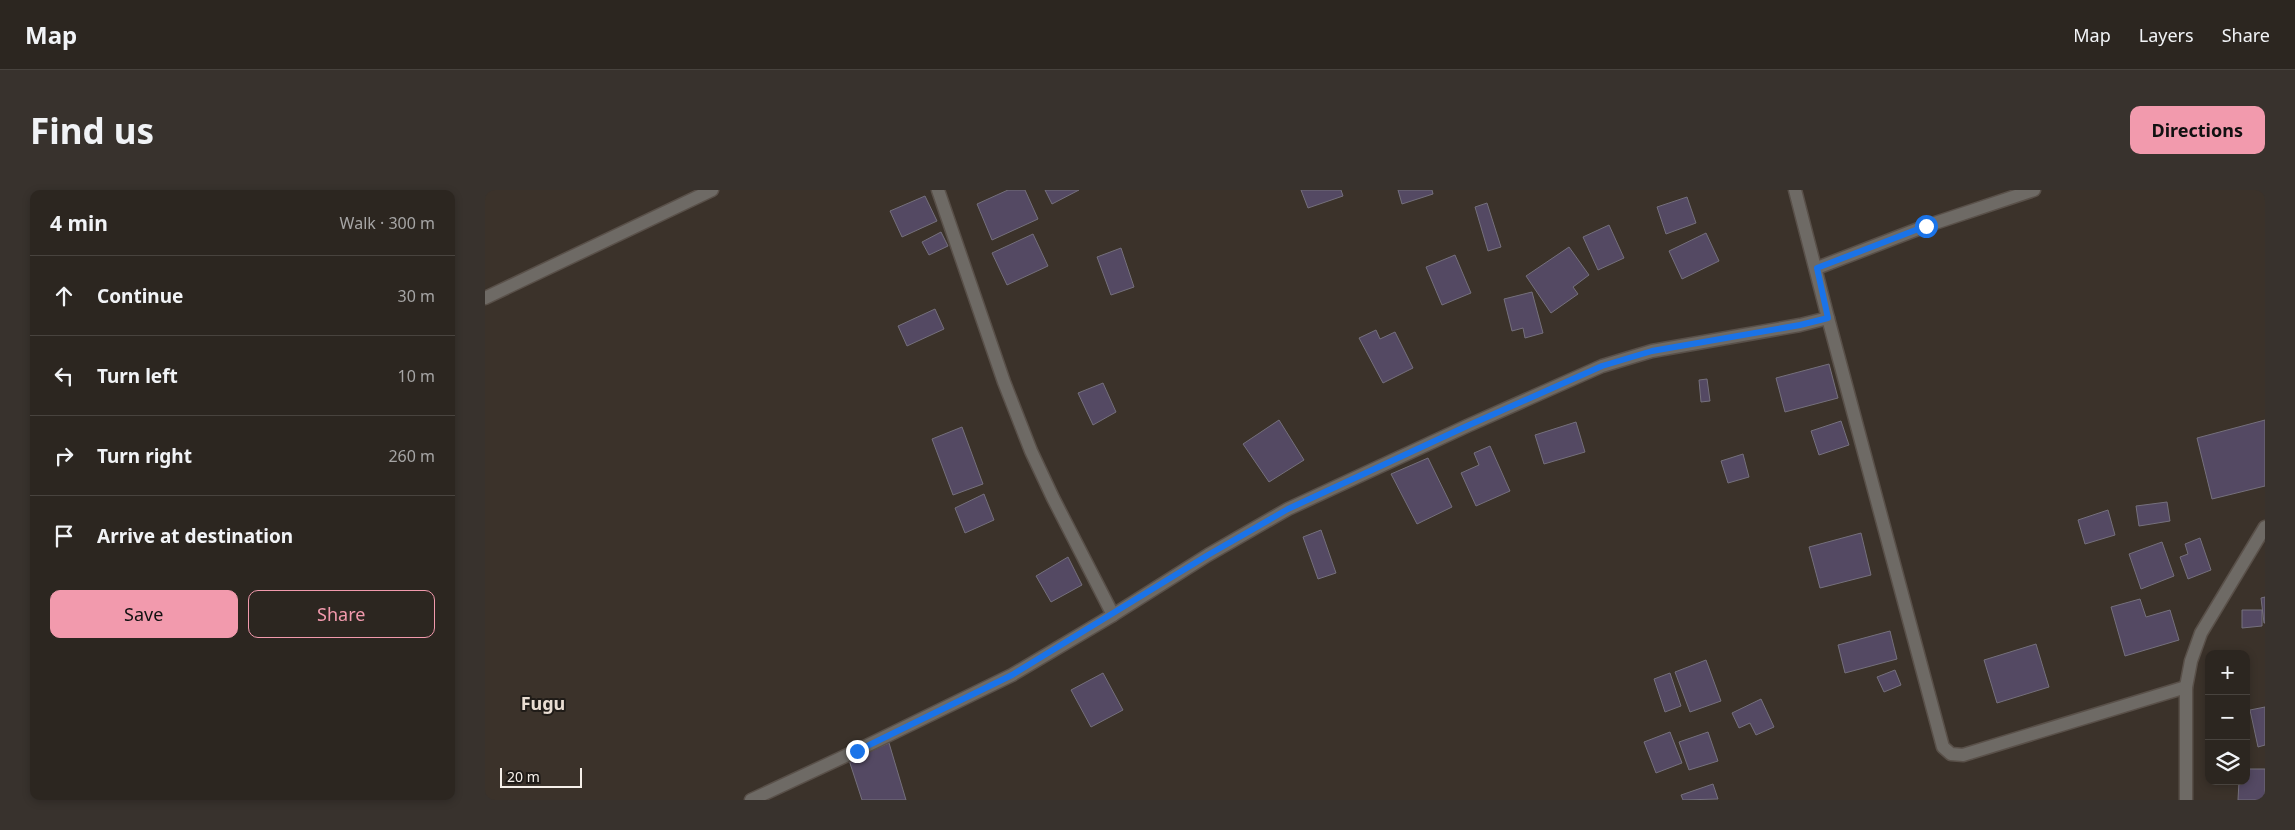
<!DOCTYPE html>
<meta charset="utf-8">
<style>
:root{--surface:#2c2620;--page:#38322d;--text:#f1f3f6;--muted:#a6a5a5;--line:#48433e;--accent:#f29aad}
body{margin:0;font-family:"Noto Sans",sans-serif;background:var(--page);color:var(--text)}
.controls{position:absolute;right:15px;bottom:15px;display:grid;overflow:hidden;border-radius:10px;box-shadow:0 2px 8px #0003}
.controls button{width:45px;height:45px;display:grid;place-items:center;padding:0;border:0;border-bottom:1px solid var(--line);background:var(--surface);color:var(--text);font:25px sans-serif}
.scale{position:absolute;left:15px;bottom:12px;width:82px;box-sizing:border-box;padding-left:5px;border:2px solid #f6f0ea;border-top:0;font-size:14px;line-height:18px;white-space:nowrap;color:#f6f0ea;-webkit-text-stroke:4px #1f1b17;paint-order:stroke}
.stop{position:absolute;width:15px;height:15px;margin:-11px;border:4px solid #1a73e8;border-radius:50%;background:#fff}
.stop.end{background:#1a73e8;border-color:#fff;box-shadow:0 1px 5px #0008}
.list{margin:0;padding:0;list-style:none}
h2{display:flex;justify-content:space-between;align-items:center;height:65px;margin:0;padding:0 20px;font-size:21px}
h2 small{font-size:16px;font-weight:400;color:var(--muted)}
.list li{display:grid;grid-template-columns:32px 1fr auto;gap:15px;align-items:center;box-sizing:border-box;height:80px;padding:0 20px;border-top:1px solid var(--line)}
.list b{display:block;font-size:19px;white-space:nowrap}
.list em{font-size:16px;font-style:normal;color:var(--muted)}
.actions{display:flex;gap:10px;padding:15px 20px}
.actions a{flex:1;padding:11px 0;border:1px solid var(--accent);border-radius:10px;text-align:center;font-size:18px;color:var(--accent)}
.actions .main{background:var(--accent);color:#111}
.icon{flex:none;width:28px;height:28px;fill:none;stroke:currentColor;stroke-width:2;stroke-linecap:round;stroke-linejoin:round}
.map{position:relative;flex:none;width:1780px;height:610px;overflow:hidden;border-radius:10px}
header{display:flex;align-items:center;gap:30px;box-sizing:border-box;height:70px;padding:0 25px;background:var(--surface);border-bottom:1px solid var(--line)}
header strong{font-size:24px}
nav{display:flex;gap:28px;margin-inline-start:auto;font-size:18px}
.intro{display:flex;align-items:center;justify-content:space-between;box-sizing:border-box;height:120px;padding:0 30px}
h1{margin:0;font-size:35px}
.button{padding:12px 22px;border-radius:10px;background:var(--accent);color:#111;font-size:18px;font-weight:700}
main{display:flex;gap:30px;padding:0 30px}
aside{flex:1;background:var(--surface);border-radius:10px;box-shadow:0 2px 8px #0003}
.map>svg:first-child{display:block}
.building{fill:#544963;stroke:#75707c}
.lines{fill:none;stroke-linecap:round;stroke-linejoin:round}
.minor-casing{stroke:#595049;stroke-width:15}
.minor{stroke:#6e6a65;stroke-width:12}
.route{stroke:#1a73e8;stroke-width:6}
.labels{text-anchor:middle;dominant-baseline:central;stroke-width:4;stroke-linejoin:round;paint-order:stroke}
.quarter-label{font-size:18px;font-weight:bold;fill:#e9ddd2;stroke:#1f1b17}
</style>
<header>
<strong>Map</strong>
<nav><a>Map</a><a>Layers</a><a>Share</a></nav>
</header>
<div class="intro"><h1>Find us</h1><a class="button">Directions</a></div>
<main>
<aside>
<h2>4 min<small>Walk · 300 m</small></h2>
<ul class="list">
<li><svg class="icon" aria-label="ahead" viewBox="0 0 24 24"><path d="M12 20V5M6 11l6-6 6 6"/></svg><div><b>Continue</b></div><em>30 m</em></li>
<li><svg class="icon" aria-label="left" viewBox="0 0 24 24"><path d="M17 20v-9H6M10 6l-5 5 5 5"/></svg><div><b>Turn left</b></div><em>10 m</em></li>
<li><svg class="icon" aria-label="right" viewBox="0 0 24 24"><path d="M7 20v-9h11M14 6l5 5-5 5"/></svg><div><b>Turn right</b></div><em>260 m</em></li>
<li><svg class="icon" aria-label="arrive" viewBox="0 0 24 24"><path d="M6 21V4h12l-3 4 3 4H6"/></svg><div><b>Arrive at destination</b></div></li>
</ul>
<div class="actions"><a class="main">Save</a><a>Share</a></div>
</aside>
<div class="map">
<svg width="1780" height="610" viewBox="0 0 1780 610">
<rect width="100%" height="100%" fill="#3b322a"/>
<g class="building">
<path d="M 523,0 L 540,0 L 553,29 L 507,50 L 492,14 Z"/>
<path d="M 560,0 L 594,0 L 567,14 Z"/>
<path d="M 816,0 L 856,0 L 858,6 L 823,18 Z"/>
<path d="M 913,0 L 947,0 L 948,4 L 917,14 Z"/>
<path d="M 440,6 L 452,31 L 417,47 L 405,21 Z"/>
<path d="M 1202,7 L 1211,33 L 1181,44 L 1172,17 Z"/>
<path d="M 1002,13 L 1016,57 L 1003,61 L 990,17 Z"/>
<path d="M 1124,35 L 1139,68 L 1113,80 L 1098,47 Z"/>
<path d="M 456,42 L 463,56 L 444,65 L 437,52 Z"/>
<path d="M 1221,43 L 1234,71 L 1197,89 L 1184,61 Z"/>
<path d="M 548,44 L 563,76 L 522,95 L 507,63 Z"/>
<path d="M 1084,57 L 1104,85 L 1088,97 L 1093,104 L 1066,123 L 1041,86 Z"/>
<path d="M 636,58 L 649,97 L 626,105 L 612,67 Z"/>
<path d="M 970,65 L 986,103 L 957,115 L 941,77 Z"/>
<path d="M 1047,102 L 1058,143 L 1040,148 L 1038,138 L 1027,141 L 1019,109 Z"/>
<path d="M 450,119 L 459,139 L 422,156 L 413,136 Z"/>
<path d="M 891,140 L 895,149 L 910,142 L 928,178 L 898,193 L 874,148 Z"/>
<path d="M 1344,174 L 1353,208 L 1300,222 L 1291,188 Z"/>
<path d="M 1222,189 L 1225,211 L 1216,212 L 1214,190 Z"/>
<path d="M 618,193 L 631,222 L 608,235 L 593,203 Z"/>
<path d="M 794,230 L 819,270 L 784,292 L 758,254 Z"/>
<path d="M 1780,230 L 1780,296 L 1727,309 L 1712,248 Z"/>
<path d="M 1356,231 L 1364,255 L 1334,265 L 1326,241 Z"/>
<path d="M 1091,232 L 1100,262 L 1059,274 L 1050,245 Z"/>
<path d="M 477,237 L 498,294 L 468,305 L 447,249 Z"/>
<path d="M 1005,256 L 1025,301 L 991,316 L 976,283 L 994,275 L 989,263 Z"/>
<path d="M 1258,264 L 1264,287 L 1243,293 L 1236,271 Z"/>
<path d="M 943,268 L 967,317 L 932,334 L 906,284 Z"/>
<path d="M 499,304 L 509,330 L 480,343 L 470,318 Z"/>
<path d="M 1682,312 L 1685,331 L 1654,336 L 1651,316 Z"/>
<path d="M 1623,320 L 1630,345 L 1600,354 L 1593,330 Z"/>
<path d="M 836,340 L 851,383 L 833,389 L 818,347 Z"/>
<path d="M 1376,343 L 1386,385 L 1335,398 L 1324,357 Z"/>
<path d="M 1715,348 L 1726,380 L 1703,389 L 1695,367 L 1703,364 L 1700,354 Z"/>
<path d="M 1677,352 L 1689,386 L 1656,399 L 1644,364 Z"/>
<path d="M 583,367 L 597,395 L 566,412 L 551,386 Z"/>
<path d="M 1780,407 L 1780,433 L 1779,433 L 1776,408 Z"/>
<path d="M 1655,409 L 1661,427 L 1685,420 L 1694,450 L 1640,466 L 1626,417 Z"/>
<path d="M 1757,420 L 1777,420 L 1777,436 L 1757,438 Z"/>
<path d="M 1405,441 L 1412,469 L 1360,483 L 1353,455 Z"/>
<path d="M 1551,454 L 1564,497 L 1512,513 L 1499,470 Z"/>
<path d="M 1221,470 L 1236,511 L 1205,522 L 1190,482 Z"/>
<path d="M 1410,480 L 1416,495 L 1399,502 L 1392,487 Z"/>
<path d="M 618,483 L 638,520 L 606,537 L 586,500 Z"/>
<path d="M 1185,483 L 1196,516 L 1180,522 L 1169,489 Z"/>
<path d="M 1276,509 L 1289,537 L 1271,545 L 1265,533 L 1254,538 L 1247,523 Z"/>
<path d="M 1780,517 L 1780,555 L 1773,557 L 1765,520 Z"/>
<path d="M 1185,542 L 1197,573 L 1171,583 L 1159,552 Z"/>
<path d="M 1223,542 L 1233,571 L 1204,580 L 1194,552 Z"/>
<path d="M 404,553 L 421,610 L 377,610 L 364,570 Z"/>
<path d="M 1761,579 L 1780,579 L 1780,610 L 1753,610 L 1754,591 L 1761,591 Z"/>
<path d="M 1228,594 L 1233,609 L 1198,610 L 1196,605 Z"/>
</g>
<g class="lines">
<g class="minor-casing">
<g id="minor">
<path d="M 453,0 L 519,192 L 546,261 L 568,308 L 628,425"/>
<path d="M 1332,78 L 1441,36 L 1549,0"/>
<path d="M 0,108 L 227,0"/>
<path d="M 1343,128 L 1458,557 L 1466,564 L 1478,565 L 1701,497"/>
<path d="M 266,610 L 371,561 L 527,485 L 628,425 L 723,365 L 803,319 L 982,236 L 1117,176 L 1167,161 L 1315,135 L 1343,128 L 1310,0"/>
<path d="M 1701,610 L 1701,497 L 1706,471 L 1716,443 L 1780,337"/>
</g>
</g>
<use href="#minor" class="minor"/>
</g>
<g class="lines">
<path class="route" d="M 372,561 L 527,485 L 723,365 L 803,319 L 982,236 L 1117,176 L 1167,161 L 1315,135 L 1343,128 L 1332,78 L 1441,36"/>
</g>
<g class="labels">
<g class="quarter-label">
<text x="58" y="513">Fugu</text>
</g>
</g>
</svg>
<div class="controls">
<button>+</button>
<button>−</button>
<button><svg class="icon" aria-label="layers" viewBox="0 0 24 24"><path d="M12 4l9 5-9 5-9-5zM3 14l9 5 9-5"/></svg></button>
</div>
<div class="scale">20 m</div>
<div class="stop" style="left:1441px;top:36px"></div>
<div class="stop end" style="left:372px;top:561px"></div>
</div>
</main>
